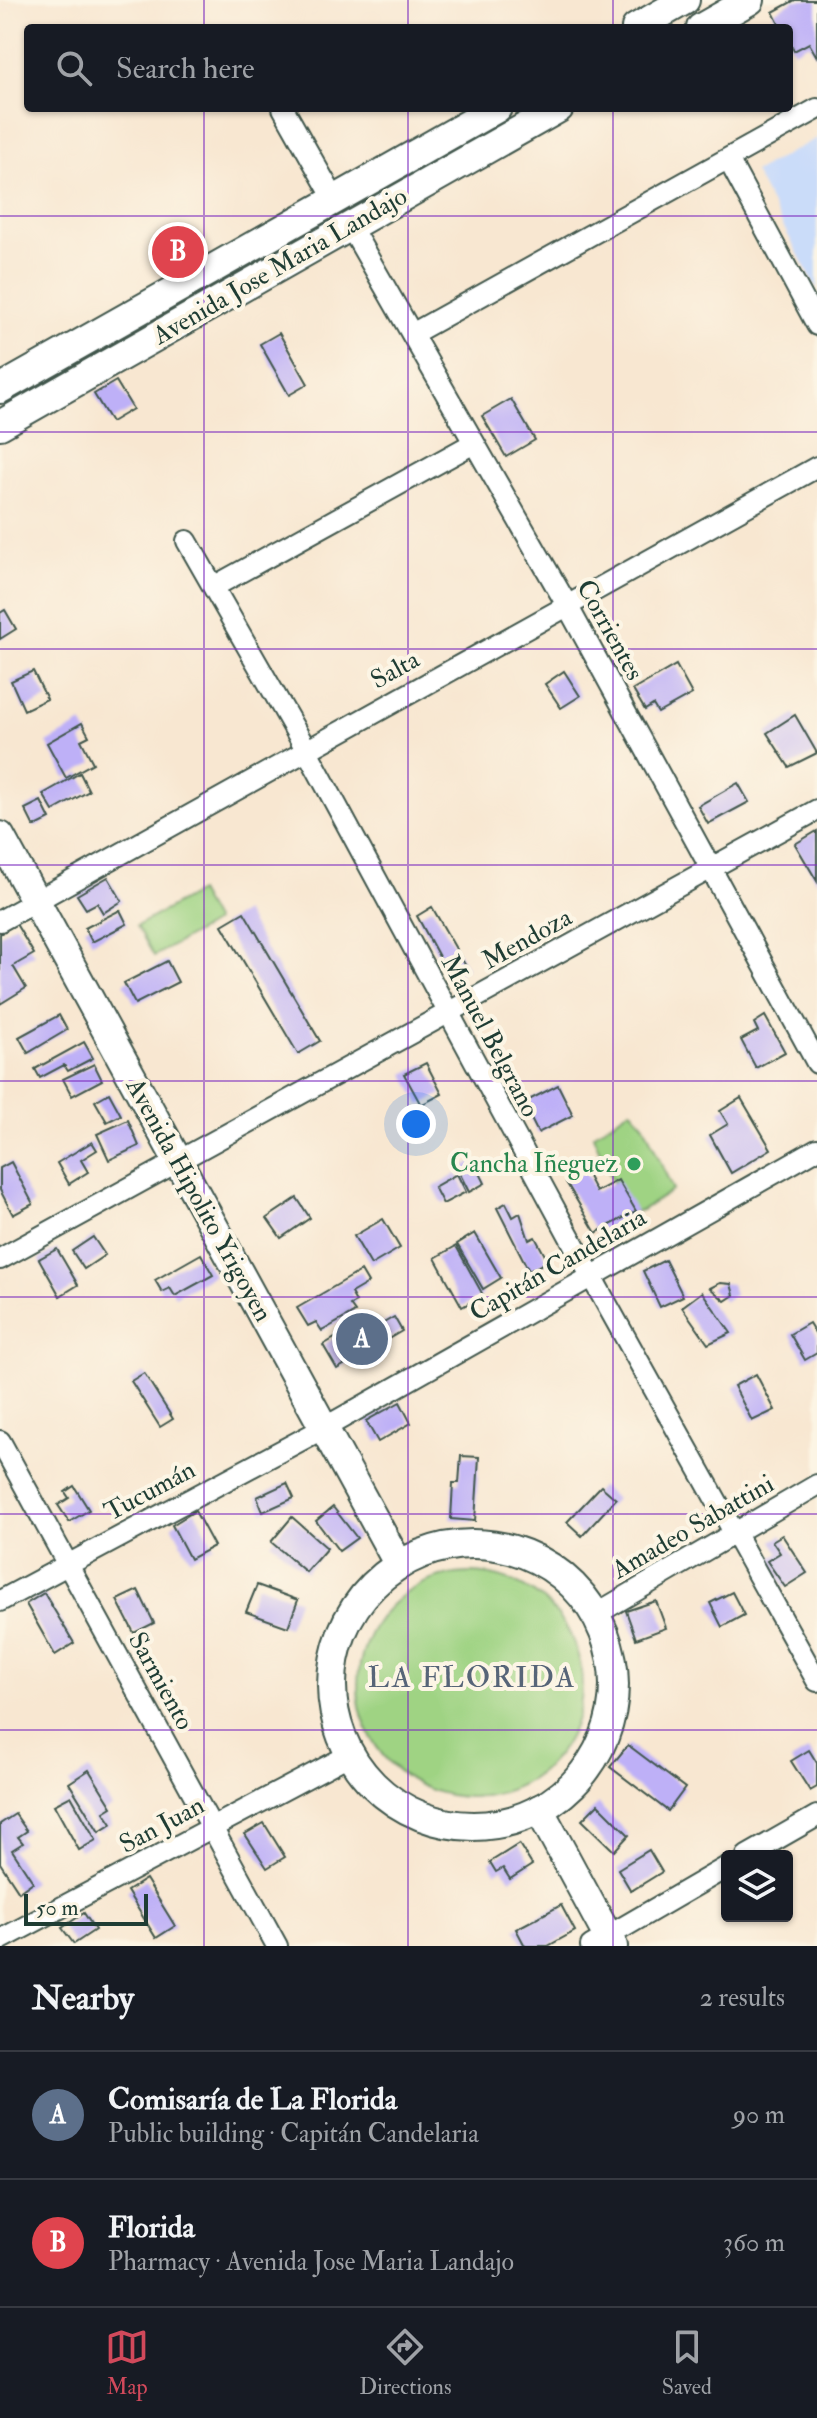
<!DOCTYPE html>
<meta charset="utf-8">
<style>
:root{--surface:#171b24;--page:#242831;--text:#f1f3f6;--muted:#9ea1a6;--line:#363941;--accent:#d1495b}
body{margin:0;font-family:"IM FELL Double Pica",serif;background:var(--page);color:var(--text)}
.controls{position:absolute;right:24px;bottom:24px;display:grid;overflow:hidden;border-radius:8px;box-shadow:0 2px 6px #0004}
.controls button{width:72px;height:72px;display:grid;place-items:center;padding:0;border:0;border-bottom:2px solid var(--line);background:var(--surface);color:var(--text);font:40px sans-serif}
.scale{position:absolute;left:24px;bottom:20px;width:124px;box-sizing:border-box;padding-left:8px;border:4px solid #1f3d34;border-top:0;font-size:22px;line-height:28px;white-space:nowrap;color:#1f3d34;-webkit-text-stroke:6px #fcf5e5;paint-order:stroke}
.you{position:absolute;left:416px;top:1124px;width:28px;height:28px;margin:-20px;border:6px solid #fff;border-radius:50%;background:#1a73e8;box-shadow:0 0 0 12px #1a73e833}
.badge{display:grid;place-items:center;width:52px;height:52px;border-radius:50%;background:var(--accent);color:#fff;font-size:26px;font-weight:700}
.pin{position:absolute;translate:-50% -50%;border:4px solid #fff;box-shadow:0 2px 8px #0006}
.list{margin:0;padding:0;list-style:none}
h2{display:flex;justify-content:space-between;align-items:center;height:104px;margin:0;padding:0 32px;font-size:34px}
h2 small{font-size:26px;font-weight:400;color:var(--muted)}
.list li{display:grid;grid-template-columns:52px 1fr auto;gap:24px;align-items:center;box-sizing:border-box;height:128px;padding:0 32px;border-top:2px solid var(--line)}
.list b{display:block;font-size:30px;white-space:nowrap}
.list p{margin:0;font-size:26px;white-space:nowrap;color:var(--muted)}
.list em{font-size:26px;font-style:normal;color:var(--muted)}
.icon{flex:none;width:44px;height:44px;fill:none;stroke:currentColor;stroke-width:2;stroke-linecap:round;stroke-linejoin:round}
.map{position:relative;flex:none;width:817px;height:1946px;overflow:hidden}
.search{position:absolute;background:var(--surface);box-shadow:0 2px 6px #0004;left:24px;right:24px;top:24px;height:88px;display:flex;align-items:center;gap:20px;box-sizing:border-box;padding:0 28px;border-radius:8px;color:var(--muted);font-size:30px}
.sheet{height:360px;background:var(--surface)}
nav{display:flex;justify-content:space-around;align-items:center;box-sizing:border-box;height:112px;border-top:2px solid var(--line);background:var(--surface);font-size:22px;color:var(--muted)}
nav a{display:grid;justify-items:center;gap:4px}
nav .on{color:var(--accent)}
.map>svg:first-child{display:block}
.built{fill:#cadcf9}
.green{fill:#9fd383;stroke:#5f885c;stroke-width:2}
.building{fill:#beb0f7}
.lines{fill:none;stroke-linecap:round;stroke-linejoin:round}
.street-casing{stroke:#40564c;stroke-width:24}
.secondary-casing{stroke:#40564c;stroke-width:32}
.street{stroke:#fff;stroke-width:20}
.secondary{stroke:#fff;stroke-width:28}
.grid{fill:none;stroke:#7b2cbf;stroke-width:2;stroke-opacity:0.55}
.leisure-dot{fill:#2e9e5b;stroke:#fcf5e5;stroke-width:3}
.labels{text-anchor:middle;dominant-baseline:central;stroke-width:8;stroke-linejoin:round;paint-order:stroke}
.street-label{font-size:26px;fill:#1f3d34;stroke:#fcf5e5}
.leisure-label{font-size:26px;fill:#27864d;stroke:#fcf5e5;text-anchor:end}
.quarter-label{font-size:30px;letter-spacing:2px;fill:#576578;stroke:#fcf5e5}
</style>
<div class="map">
<svg width="817" height="1946" viewBox="0 0 817 1946">
<rect width="100%" height="100%" fill="#fcf5e5"/>
<filter id="ink" filterUnits="userSpaceOnUse"><feTurbulence type="fractalNoise" baseFrequency=".0125" numOctaves="2"/><feDisplacementMap in="SourceGraphic" scale="16" xChannelSelector="R" yChannelSelector="G"/><feConvolveMatrix kernelMatrix="1 2 1 2 8 2 1 2 1" color-interpolation-filters="sRGB"/></filter>
<filter id="wash" filterUnits="userSpaceOnUse"><feTurbulence type="fractalNoise" baseFrequency=".006" numOctaves="4" result="noise"/><feDisplacementMap in="SourceGraphic" scale="32" xChannelSelector="R" yChannelSelector="G"/><feGaussianBlur stdDeviation="1.8" result="paint"/><feColorMatrix in="noise" values="0 0 0 0 0 0 0 0 0 0 0 0 0 0 0 0 0 1.4 0 .05"/><feComposite in="paint" operator="in"/></filter>
<g filter="url(#wash)">
<rect width="100%" height="100%" fill="#f8e7d1"/>
<path class="built" d="M 817,138 L 817,289 L 754,172 Z"/>
<g class="green">
<path d="M 198,892 L 215,922 L 154,956 L 137,926 Z"/>
<path d="M 631,1109 L 644,1125 L 673,1190 L 642,1210 L 632,1212 L 611,1178 L 593,1135 Z"/>
<circle cx="470" cy="1685" r="112"/>
</g>
<g id="blocks">
<g class="building">
<path d="M 795,0 L 817,0 L 817,57 L 809,43 L 794,51 L 789,42 L 789,28 L 781,28 L 773,12 Z"/>
<path d="M 279,333 L 308,384 L 289,395 L 260,344 Z"/>
<path d="M 116,381 L 133,409 L 111,422 L 94,394 Z"/>
<path d="M 511,399 L 535,440 L 506,457 L 482,416 Z"/>
<path d="M 5,610 L 16,629 L 0,639 L 0,613 Z"/>
<path d="M 676,665 L 692,694 L 658,713 L 653,705 L 645,710 L 633,690 Z"/>
<path d="M 33,671 L 47,699 L 24,710 L 11,681 Z"/>
<path d="M 564,671 L 580,696 L 561,708 L 545,684 Z"/>
<path d="M 795,715 L 817,753 L 789,767 L 767,733 Z"/>
<path d="M 82,723 L 89,736 L 81,740 L 93,763 L 66,778 L 47,743 Z"/>
<path d="M 80,773 L 89,791 L 53,811 L 43,794 Z"/>
<path d="M 738,783 L 749,802 L 708,824 L 698,806 Z"/>
<path d="M 41,801 L 50,819 L 34,827 L 25,809 Z"/>
<path d="M 817,831 L 817,881 L 795,844 Z"/>
<path d="M 108,877 L 122,901 L 103,913 L 97,903 L 86,909 L 77,895 Z"/>
<path d="M 432,907 L 467,968 L 450,977 L 417,916 Z"/>
<path d="M 120,910 L 127,924 L 92,942 L 85,928 Z"/>
<path d="M 244,912 L 320,1041 L 298,1054 L 222,925 Z"/>
<path d="M 16,924 L 34,954 L 13,966 L 26,988 L 0,1004 L 0,934 Z"/>
<path d="M 167,961 L 178,982 L 135,1004 L 124,983 Z"/>
<path d="M 59,1015 L 67,1030 L 28,1053 L 19,1037 Z"/>
<path d="M 765,1016 L 785,1052 L 756,1068 L 741,1040 L 758,1031 L 754,1023 Z"/>
<path d="M 84,1042 L 93,1058 L 68,1071 L 64,1065 L 40,1078 L 35,1069 Z"/>
<path d="M 426,1063 L 442,1094 L 421,1105 L 404,1074 Z"/>
<path d="M 94,1064 L 102,1080 L 72,1096 L 63,1079 Z"/>
<path d="M 558,1085 L 573,1115 L 538,1133 L 523,1103 Z"/>
<path d="M 109,1093 L 121,1115 L 107,1122 L 95,1101 Z"/>
<path d="M 741,1098 L 771,1149 L 731,1173 L 710,1135 L 728,1124 L 720,1111 Z"/>
<path d="M 128,1120 L 139,1146 L 109,1160 L 97,1134 Z"/>
<path d="M 92,1142 L 97,1150 L 81,1160 L 88,1172 L 69,1184 L 57,1163 Z"/>
<path d="M 474,1161 L 485,1183 L 469,1192 L 458,1170 Z"/>
<path d="M 11,1162 L 33,1204 L 13,1215 L 0,1190 L 0,1168 Z"/>
<path d="M 585,1171 L 596,1192 L 618,1180 L 636,1211 L 596,1233 L 566,1182 Z"/>
<path d="M 457,1174 L 466,1192 L 443,1204 L 434,1187 Z"/>
<path d="M 297,1198 L 310,1218 L 281,1238 L 267,1218 Z"/>
<path d="M 506,1203 L 513,1217 L 520,1213 L 529,1240 L 535,1237 L 548,1261 L 529,1271 L 497,1208 Z"/>
<path d="M 383,1219 L 400,1248 L 371,1265 L 354,1236 Z"/>
<path d="M 475,1233 L 501,1278 L 483,1289 L 457,1244 Z"/>
<path d="M 93,1237 L 105,1255 L 84,1269 L 72,1251 Z"/>
<path d="M 456,1246 L 483,1295 L 462,1307 L 435,1258 Z"/>
<path d="M 57,1249 L 78,1285 L 60,1296 L 39,1259 Z"/>
<path d="M 201,1254 L 213,1275 L 175,1296 L 170,1288 L 162,1292 L 155,1280 Z"/>
<path d="M 665,1260 L 683,1296 L 660,1307 L 643,1271 Z"/>
<path d="M 361,1271 L 368,1283 L 351,1293 L 356,1302 L 350,1305 L 355,1312 L 322,1331 L 316,1322 L 308,1326 L 297,1308 Z"/>
<path d="M 720,1283 L 731,1284 L 734,1295 L 725,1301 L 710,1288 Z"/>
<path d="M 702,1292 L 731,1333 L 708,1344 L 682,1307 Z"/>
<path d="M 394,1317 L 402,1331 L 337,1369 L 323,1345 L 362,1322 L 368,1332 Z"/>
<path d="M 809,1323 L 817,1336 L 817,1353 L 805,1360 L 790,1334 Z"/>
<path d="M 144,1373 L 173,1419 L 160,1427 L 131,1381 Z"/>
<path d="M 756,1374 L 775,1410 L 752,1421 L 734,1386 Z"/>
<path d="M 400,1402 L 411,1423 L 378,1442 L 366,1421 Z"/>
<path d="M 461,1456 L 479,1457 L 475,1521 L 451,1519 L 453,1483 L 459,1483 Z"/>
<path d="M 287,1483 L 294,1498 L 263,1512 L 257,1497 Z"/>
<path d="M 74,1486 L 89,1510 L 69,1522 L 58,1505 L 69,1498 L 65,1492 Z"/>
<path d="M 601,1486 L 616,1499 L 582,1536 L 567,1522 Z"/>
<path d="M 333,1507 L 357,1538 L 339,1551 L 316,1521 Z"/>
<path d="M 195,1511 L 214,1546 L 190,1559 L 172,1525 Z"/>
<path d="M 292,1517 L 327,1548 L 306,1572 L 271,1542 Z"/>
<path d="M 782,1535 L 807,1573 L 785,1587 L 767,1561 L 780,1553 L 772,1541 Z"/>
<path d="M 257,1585 L 298,1600 L 288,1627 L 246,1612 Z"/>
<path d="M 138,1590 L 154,1623 L 134,1633 L 117,1600 Z"/>
<path d="M 732,1592 L 744,1615 L 722,1627 L 710,1603 Z"/>
<path d="M 44,1593 L 74,1643 L 55,1655 L 26,1604 Z"/>
<path d="M 656,1601 L 666,1628 L 636,1639 L 626,1611 Z"/>
<path d="M 628,1745 L 685,1788 L 668,1811 L 610,1767 Z"/>
<path d="M 809,1750 L 817,1763 L 817,1787 L 810,1791 L 791,1761 Z"/>
<path d="M 89,1770 L 112,1807 L 104,1812 L 112,1824 L 99,1832 L 69,1783 Z"/>
<path d="M 71,1796 L 96,1840 L 79,1850 L 54,1805 Z"/>
<path d="M 598,1804 L 629,1835 L 614,1851 L 582,1820 Z"/>
<path d="M 15,1814 L 27,1831 L 18,1837 L 23,1843 L 12,1850 L 33,1882 L 19,1892 L 0,1863 L 0,1824 Z"/>
<path d="M 264,1823 L 285,1857 L 267,1868 L 245,1834 Z"/>
<path d="M 519,1844 L 532,1865 L 510,1879 L 503,1868 L 496,1872 L 490,1862 Z"/>
<path d="M 649,1850 L 662,1872 L 631,1891 L 618,1869 Z"/>
<path d="M 146,1879 L 175,1926 L 156,1938 L 127,1891 Z"/>
<path d="M 561,1905 L 575,1931 L 548,1946 L 525,1946 L 516,1929 Z"/>
<path d="M 84,1913 L 95,1930 L 74,1944 L 62,1928 Z"/>
</g>
</g>
</g>
<g filter="url(#ink)">
<use href="#blocks" fill-opacity="0" stroke="#40564c" stroke-width="2"/>
<g class="lines">
<g class="street-casing">
<g id="street">
<path d="M 283,108 L 336,202"/>
<path d="M 728,159 L 817,325"/>
<path d="M 350,226 L 567,605 L 817,1063"/>
<path d="M 412,334 L 817,109"/>
<path d="M 187,541 L 306,749 L 591,1276 L 817,1681"/>
<path d="M 215,586 L 474,443"/>
<path d="M 0,921 L 817,467"/>
<path d="M 0,1259 L 817,810"/>
<path d="M 0,1441 L 277,1946"/>
<path d="M 0,1601 L 324,1428 L 817,1149"/>
<path d="M 596,1614 L 817,1485"/>
<path d="M 747,1856 L 817,1816"/>
<path d="M 0,1940 L 349,1755"/>
<path d="M 591,1946 L 727,1867"/>
</g>
</g>
<g class="secondary-casing">
<g id="secondary">
<path d="M 636,28 L 685,0"/>
<path d="M 701,28 L 750,0"/>
<path d="M 0,389 L 497,108"/>
<path d="M 0,425 L 559,108"/>
<path d="M 0,836 L 399,1565"/>
<circle cx="473" cy="1685" r="141"/>
<path d="M 539,1809 L 613,1946"/>
</g>
</g>
<use href="#street" class="street"/>
<use href="#secondary" class="secondary"/>
</g>
</g>
<path class="grid" d="M 204,0 L 204,28M 408,0 L 408,28M 613,0 L 613,28M 204,108 L 204,1946M 408,108 L 408,1946M 613,108 L 613,1946M 0,216 L 817,216M 0,432 L 817,432M 0,649 L 817,649M 0,865 L 817,865M 0,1081 L 817,1081M 0,1297 L 817,1297M 0,1514 L 817,1514M 0,1730 L 817,1730"/>
<circle class="leisure-dot" cx="634" cy="1164" r="8"/>
<g class="labels">
<g class="street-label">
<text transform="translate(280 266) rotate(-30)">Avenida Jose Maria Landajo</text>
<text transform="translate(610 630) rotate(61)">Corrientes</text>
<text transform="translate(395 670) rotate(-29)">Salta</text>
<text transform="translate(527 939) rotate(-29)">Mendoza</text>
<text transform="translate(490 1036) rotate(62)">Manuel Belgrano</text>
<text transform="translate(199 1200) rotate(61)">Avenida Hipolito Yrigoyen</text>
<text transform="translate(558 1265) rotate(-30)">Capitán Candelaria</text>
<text transform="translate(150 1491) rotate(-28)">Tucumán</text>
<text transform="translate(693 1527) rotate(-30)">Amadeo Sabattini</text>
<text transform="translate(161 1681) rotate(61)">Sarmiento</text>
<text transform="translate(162 1825) rotate(-28)">San Juan</text>
</g>
<g class="leisure-label">
<text x="618" y="1164">Cancha Iñeguez</text>
</g>
<g class="quarter-label">
<text x="472" y="1677">LA FLORIDA</text>
</g>
</g>
</svg>
<div class="controls">
<button><svg class="icon" aria-label="layers" viewBox="0 0 24 24"><path d="M12 4l9 5-9 5-9-5zM3 14l9 5 9-5"/></svg></button>
</div>
<div class="scale">50 m</div>
<div class="you"></div>
<div class="pin badge" style="left:362px;top:1339px;background:#5c6f8a">A</div>
<div class="pin badge" style="left:178px;top:252px;background:#e0444e">B</div>
<div class="search"><svg class="icon" aria-label="search" viewBox="0 0 24 24"><circle cx="10" cy="10" r="6"/><path d="M15 15l6 6"/></svg>Search here</div>
</div>
<section class="sheet">
<h2>Nearby<small>2 results</small></h2>
<ul class="list">
<li><span class="badge" style="background:#5c6f8a">A</span><div><b>Comisaría de La Florida</b><p>Public building · Capitán Candelaria</p></div><em>90 m</em></li>
<li><span class="badge" style="background:#e0444e">B</span><div><b>Florida</b><p>Pharmacy · Avenida Jose Maria Landajo</p></div><em>360 m</em></li>
</ul>
</section>
<nav>
<a class="on"><svg class="icon" aria-label="map" viewBox="0 0 24 24"><path d="M3 6l6-2 6 2 6-2v14l-6 2-6-2-6 2zM9 4v14M15 6v14"/></svg>Map</a>
<a><svg class="icon" aria-label="directions" viewBox="0 0 24 24"><path d="M12 3l9 9-9 9-9-9zM9 14v-3h6M13 9l2 2-2 2"/></svg>Directions</a>
<a><svg class="icon" aria-label="saved" viewBox="0 0 24 24"><path d="M7 4h10v16l-5-4-5 4z"/></svg>Saved</a>
</nav>
